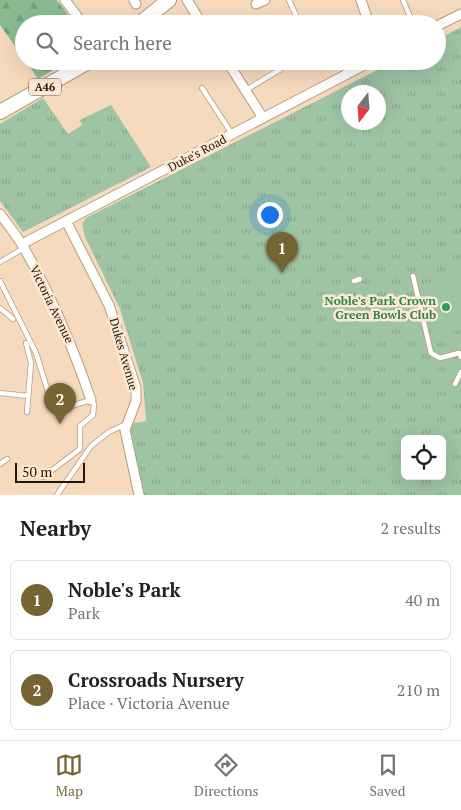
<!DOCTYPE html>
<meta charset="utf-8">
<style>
:root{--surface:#fff;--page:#f6f6f6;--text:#202124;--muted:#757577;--line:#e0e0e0;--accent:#766533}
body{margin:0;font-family:"PT Serif",serif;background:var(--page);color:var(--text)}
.controls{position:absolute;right:15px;bottom:15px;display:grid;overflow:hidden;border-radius:8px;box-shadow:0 5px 20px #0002}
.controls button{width:45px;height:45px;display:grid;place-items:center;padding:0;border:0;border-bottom:1px solid var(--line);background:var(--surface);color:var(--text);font:25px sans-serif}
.compass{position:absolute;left:341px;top:85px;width:45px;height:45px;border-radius:50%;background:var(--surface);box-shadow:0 5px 20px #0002;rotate:197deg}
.scale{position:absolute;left:15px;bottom:12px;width:70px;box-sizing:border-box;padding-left:5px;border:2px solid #1f150b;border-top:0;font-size:14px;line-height:18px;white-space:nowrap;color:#1f150b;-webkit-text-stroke:4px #ffe8d1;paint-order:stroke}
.you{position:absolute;left:269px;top:214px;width:18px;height:18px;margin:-12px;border:4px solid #fff;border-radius:50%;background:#1a73e8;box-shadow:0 0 0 8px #1a73e833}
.badge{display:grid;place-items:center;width:32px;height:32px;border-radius:50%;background:var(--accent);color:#fff;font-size:16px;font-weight:700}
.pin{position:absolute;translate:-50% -41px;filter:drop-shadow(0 1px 2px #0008)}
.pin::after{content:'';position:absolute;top:26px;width:18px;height:15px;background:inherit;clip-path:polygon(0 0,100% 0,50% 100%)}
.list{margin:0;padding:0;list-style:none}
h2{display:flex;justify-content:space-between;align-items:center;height:65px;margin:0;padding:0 20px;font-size:21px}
h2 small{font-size:16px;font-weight:400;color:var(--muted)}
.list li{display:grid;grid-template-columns:32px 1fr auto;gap:15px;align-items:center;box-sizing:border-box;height:80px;margin:0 10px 10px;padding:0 10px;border:1px solid var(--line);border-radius:8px}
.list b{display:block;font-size:19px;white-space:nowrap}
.list p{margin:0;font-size:16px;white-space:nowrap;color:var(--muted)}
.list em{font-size:16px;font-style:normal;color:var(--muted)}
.icon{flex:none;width:28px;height:28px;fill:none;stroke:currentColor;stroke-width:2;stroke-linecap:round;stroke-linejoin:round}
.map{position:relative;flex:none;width:461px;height:495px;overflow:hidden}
.search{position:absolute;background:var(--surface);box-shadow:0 5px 20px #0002;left:15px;right:15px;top:15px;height:55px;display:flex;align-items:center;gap:12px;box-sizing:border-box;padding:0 18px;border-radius:28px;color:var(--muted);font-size:19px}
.sheet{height:245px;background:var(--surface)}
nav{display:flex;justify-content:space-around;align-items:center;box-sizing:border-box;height:70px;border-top:1px solid var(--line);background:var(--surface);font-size:14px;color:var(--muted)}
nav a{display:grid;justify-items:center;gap:2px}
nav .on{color:var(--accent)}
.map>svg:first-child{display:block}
.grass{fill:url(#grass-tufts);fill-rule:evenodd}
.forest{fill:url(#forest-firs)}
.pitch{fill:#9ec4a3}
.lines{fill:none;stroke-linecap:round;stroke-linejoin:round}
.service-casing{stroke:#b69c81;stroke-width:6}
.minor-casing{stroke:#b69c81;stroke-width:11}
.primary-casing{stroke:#b69c81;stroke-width:16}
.service{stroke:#fff;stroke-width:4.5}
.minor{stroke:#fff;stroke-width:9}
.primary{stroke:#fff;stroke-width:14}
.leisure-dot{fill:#2e9e5b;stroke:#ffe8d1;stroke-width:2}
.labels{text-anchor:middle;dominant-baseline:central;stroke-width:5;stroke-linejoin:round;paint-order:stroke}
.shield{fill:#ffe8d1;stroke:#625446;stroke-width:1}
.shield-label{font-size:11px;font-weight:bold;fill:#1f150b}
.street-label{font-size:12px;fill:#1f150b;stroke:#ffe8d1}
.leisure-label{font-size:12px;font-weight:bold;fill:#27864d;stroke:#ffe8d1;text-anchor:end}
</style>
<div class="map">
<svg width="461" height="495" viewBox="0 0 461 495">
<defs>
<pattern id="grass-tufts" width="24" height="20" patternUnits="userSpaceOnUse" patternTransform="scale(1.25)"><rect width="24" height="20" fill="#9ec4a3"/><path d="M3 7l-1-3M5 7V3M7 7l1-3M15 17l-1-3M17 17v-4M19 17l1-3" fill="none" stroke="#88a88b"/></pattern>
<pattern id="forest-firs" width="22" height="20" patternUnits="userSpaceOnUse" patternTransform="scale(1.25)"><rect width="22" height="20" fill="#89bc91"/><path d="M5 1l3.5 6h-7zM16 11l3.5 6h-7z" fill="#76a17c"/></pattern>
</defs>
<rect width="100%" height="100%" fill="#f6dabd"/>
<g class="grass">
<path d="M 461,27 L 461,495 L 144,495 L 129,428 L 134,423 L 146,421 L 143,383 L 120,309 L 85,237 L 82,224 L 86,218 L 395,61 L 437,61 L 437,40 ZM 348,92 L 378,92 L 378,122 L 348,122 ZM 405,439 L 442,439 L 442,476 L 405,476 Z"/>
<path d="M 43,98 L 68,134 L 82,125 L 80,120 L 111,105 L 151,167 L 23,232 L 0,201 L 0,124 Z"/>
</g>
<g class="forest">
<path d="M 0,0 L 57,0 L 75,24 L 24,24 L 24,59 L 0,25 Z"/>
<path d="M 26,61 L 69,61 L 38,79 Z"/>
</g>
<path class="pitch" d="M 461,276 L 461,330 L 436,335 L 426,283 Z"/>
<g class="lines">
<g class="service-casing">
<g id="service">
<path d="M 289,0 L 300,24"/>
<path d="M 403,0 L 413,24"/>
<path d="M 202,88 L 232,134"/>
<path d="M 246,90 L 294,61"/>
<path d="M 0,262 L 24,248"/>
<path d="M 413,276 L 431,353 L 440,358 L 459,353 L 461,357"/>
<path d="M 0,281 L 36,353 L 54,411 L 91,400 L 94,404 L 93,415 L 80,426 L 80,449 L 43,477"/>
<path d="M 354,281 L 360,279"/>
<path d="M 0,308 L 13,319"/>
<path d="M 26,343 L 31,363 L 27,412"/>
<path d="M 455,384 L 461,372"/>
<path d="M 0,393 L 28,396"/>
<path d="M 0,464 L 7,459"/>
<path d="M 57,495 L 91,446 L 109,432 L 126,424"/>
</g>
</g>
<g class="minor-casing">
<g id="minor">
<path d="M 65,0 L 83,24"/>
<path d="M 134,0 L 136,4"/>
<path d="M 187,0 L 202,24"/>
<path d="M 361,0 L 369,24"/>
<path d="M 256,4 L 265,0"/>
<path d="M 437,26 L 461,14"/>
<path d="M 227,61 L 263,118"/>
<path d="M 0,214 C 8,225 17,236 24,248 C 52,297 73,347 91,400"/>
<path d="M 66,221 L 109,305 L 136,388 L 136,401 L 125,430 L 139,495"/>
<path d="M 22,244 L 372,61"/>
</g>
</g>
<g class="primary-casing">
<g id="primary">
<path d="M 139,24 L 169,0"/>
<path d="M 0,112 L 90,61"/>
</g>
</g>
<use href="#service" class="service"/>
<use href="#minor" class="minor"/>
<use href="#primary" class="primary"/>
</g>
<circle class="leisure-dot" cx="446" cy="307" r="5"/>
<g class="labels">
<rect class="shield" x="29" y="78.5" width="32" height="17" rx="4"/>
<g class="shield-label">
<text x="45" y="87">A46</text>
</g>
<g class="street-label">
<text transform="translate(197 153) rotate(-28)">Duke's Road</text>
<text transform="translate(52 304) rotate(64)">Victoria Avenue</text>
<text transform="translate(124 354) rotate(74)">Dukes Avenue</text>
</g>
<g class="leisure-label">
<text x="436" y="300">Noble's Park Crown<tspan x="436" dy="14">Green Bowls Club</tspan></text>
</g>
</g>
</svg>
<div class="controls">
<button><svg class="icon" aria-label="locate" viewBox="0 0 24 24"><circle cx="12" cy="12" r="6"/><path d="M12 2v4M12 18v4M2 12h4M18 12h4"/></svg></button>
</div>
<svg class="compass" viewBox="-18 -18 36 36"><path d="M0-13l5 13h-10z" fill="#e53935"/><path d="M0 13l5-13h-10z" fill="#757577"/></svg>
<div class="scale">50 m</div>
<div class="you"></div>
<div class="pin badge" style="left:282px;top:273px">1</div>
<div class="pin badge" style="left:60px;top:424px">2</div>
<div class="search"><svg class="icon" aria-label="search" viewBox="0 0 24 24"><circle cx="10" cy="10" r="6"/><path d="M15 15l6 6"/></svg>Search here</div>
</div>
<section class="sheet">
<h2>Nearby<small>2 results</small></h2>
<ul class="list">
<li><span class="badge">1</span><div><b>Noble's Park</b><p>Park</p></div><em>40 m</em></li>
<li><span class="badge">2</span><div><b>Crossroads Nursery</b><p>Place · Victoria Avenue</p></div><em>210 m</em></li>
</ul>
</section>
<nav>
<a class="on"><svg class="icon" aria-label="map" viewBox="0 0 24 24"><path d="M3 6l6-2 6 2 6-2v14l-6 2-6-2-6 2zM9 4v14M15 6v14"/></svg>Map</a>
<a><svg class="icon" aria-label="directions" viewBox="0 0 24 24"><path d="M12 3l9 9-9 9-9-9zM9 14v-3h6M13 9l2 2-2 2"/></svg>Directions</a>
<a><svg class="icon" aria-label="saved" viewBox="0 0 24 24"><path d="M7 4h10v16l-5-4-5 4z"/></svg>Saved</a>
</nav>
